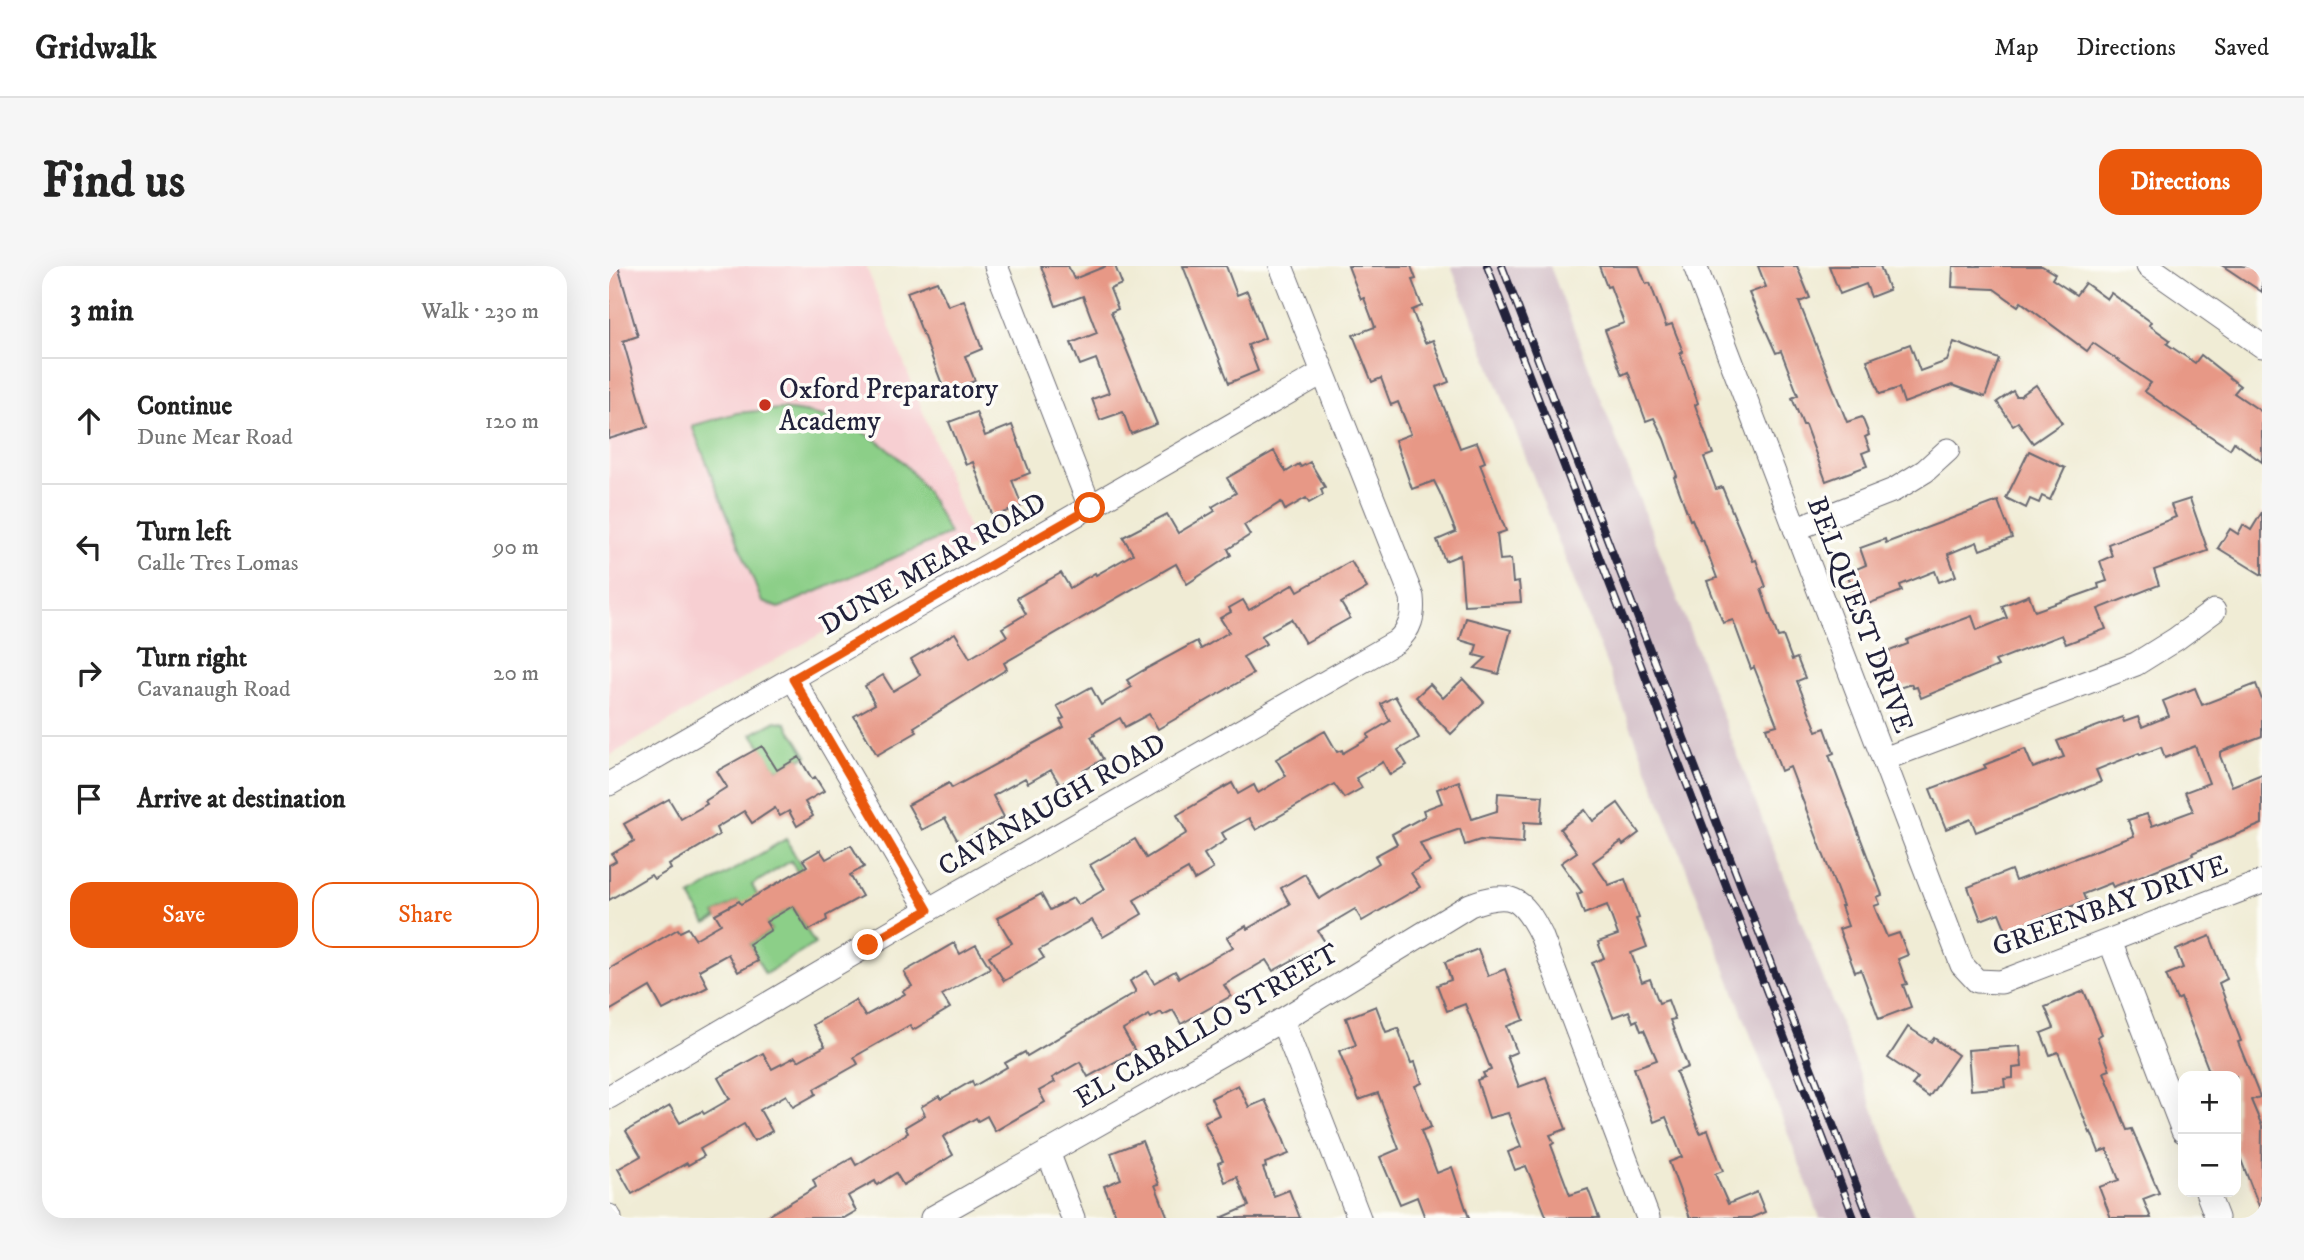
<!DOCTYPE html>
<meta charset="utf-8">
<style>
:root{--surface:#fff;--page:#f6f6f6;--text:#222;--muted:#767676;--line:#e0e0e0;--accent:#ea580c}
body{margin:0;font-family:"IM FELL DW Pica",serif;background:var(--page);color:var(--text)}
.controls{position:absolute;right:21px;bottom:21px;display:grid;overflow:hidden;border-radius:14px;box-shadow:0 7px 28px #0002}
.controls button{width:63px;height:63px;display:grid;place-items:center;padding:0;border:0;border-bottom:2px solid var(--line);background:var(--surface);color:var(--text);font:35px sans-serif}
.stop{position:absolute;width:21px;height:21px;margin:-16px;border:5px solid #ea580c;border-radius:50%;background:#fff}
.stop.end{background:#ea580c;border-color:#fff;box-shadow:0 2px 7px #0008}
.list{margin:0;padding:0;list-style:none}
h2{display:flex;justify-content:space-between;align-items:center;height:91px;margin:0;padding:0 28px;font-size:30px}
h2 small{font-size:23px;font-weight:400;color:var(--muted)}
.list li{display:grid;grid-template-columns:46px 1fr auto;gap:21px;align-items:center;box-sizing:border-box;height:126px;padding:0 28px;border-top:2px solid var(--line)}
.list b{display:block;font-size:26px;white-space:nowrap}
.list p{margin:0;font-size:23px;white-space:nowrap;color:var(--muted)}
.list em{font-size:23px;font-style:normal;color:var(--muted)}
.actions{display:flex;gap:14px;padding:21px 28px}
.actions a{flex:1;padding:16px 0;border:2px solid var(--accent);border-radius:21px;text-align:center;font-size:24px;color:var(--accent)}
.actions .main{background:var(--accent);color:#fff}
.icon{flex:none;width:38px;height:38px;fill:none;stroke:currentColor;stroke-width:2;stroke-linecap:round;stroke-linejoin:round}
.map{position:relative;flex:none;width:1653px;height:952px;overflow:hidden;border-radius:21px}
header{display:flex;align-items:center;gap:42px;box-sizing:border-box;height:98px;padding:0 35px;background:var(--surface);border-bottom:2px solid var(--line)}
header strong{font-size:33px}
nav{display:flex;gap:38px;margin-inline-start:auto;font-size:24px}
.intro{display:flex;align-items:center;justify-content:space-between;box-sizing:border-box;height:168px;padding:0 42px}
h1{margin:0;font-size:49px}
.button{padding:18px 32px;border-radius:21px;background:var(--accent);color:#fff;font-size:24px;font-weight:700}
main{display:flex;gap:42px;padding:0 42px}
aside{flex:1;background:var(--surface);border-radius:21px;box-shadow:0 7px 28px #0002}
.map>svg:first-child{display:block}
.built{fill:#f7cfd2}
.industrial{fill:#d2bdc6}
.green{fill:#8ccf88;stroke:#577862;stroke-width:2}
.building{fill:#e79886}
.lines{fill:none;stroke-linecap:round;stroke-linejoin:round}
.street-casing{stroke:#6a6971;stroke-width:25}
.street{stroke:#fff;stroke-width:23}
.rail-casing{stroke:#22223b;stroke-width:8}
.rail{stroke:#fdfcf7;stroke-width:5;stroke-dasharray:16;stroke-linecap:butt}
.route{stroke:#ea580c;stroke-width:9}
.poi-dot{fill:#c8321e;stroke:#fdfcf7;stroke-width:2.5}
.labels{text-anchor:middle;dominant-baseline:central;stroke-width:7;stroke-linejoin:round;paint-order:stroke}
.poi-label{font-size:28px;fill:#22223b;stroke:#fdfcf7;text-anchor:start}
.street-label{font-size:28px;fill:#22223b;stroke:#fdfcf7}
</style>
<header>
<strong>Gridwalk</strong>
<nav><a>Map</a><a>Directions</a><a>Saved</a></nav>
</header>
<div class="intro"><h1>Find us</h1><a class="button">Directions</a></div>
<main>
<aside>
<h2>3 min<small>Walk · 230 m</small></h2>
<ul class="list">
<li><svg class="icon" aria-label="ahead" viewBox="0 0 24 24"><path d="M12 20V5M6 11l6-6 6 6"/></svg><div><b>Continue</b><p>Dune Mear Road</p></div><em>120 m</em></li>
<li><svg class="icon" aria-label="left" viewBox="0 0 24 24"><path d="M17 20v-9H6M10 6l-5 5 5 5"/></svg><div><b>Turn left</b><p>Calle Tres Lomas</p></div><em>90 m</em></li>
<li><svg class="icon" aria-label="right" viewBox="0 0 24 24"><path d="M7 20v-9h11M14 6l5 5-5 5"/></svg><div><b>Turn right</b><p>Cavanaugh Road</p></div><em>20 m</em></li>
<li><svg class="icon" aria-label="arrive" viewBox="0 0 24 24"><path d="M6 21V4h12l-3 4 3 4H6"/></svg><div><b>Arrive at destination</b></div></li>
</ul>
<div class="actions"><a class="main">Save</a><a>Share</a></div>
</aside>
<div class="map">
<svg width="1653" height="952" viewBox="0 0 1653 952">
<rect width="100%" height="100%" fill="#fdfcf7"/>
<filter id="ink" filterUnits="userSpaceOnUse"><feTurbulence type="fractalNoise" baseFrequency=".0143" numOctaves="2"/><feDisplacementMap in="SourceGraphic" scale="14" xChannelSelector="R" yChannelSelector="G"/><feConvolveMatrix kernelMatrix="1 2 1 2 8 2 1 2 1" color-interpolation-filters="sRGB"/></filter>
<filter id="wash" filterUnits="userSpaceOnUse"><feTurbulence type="fractalNoise" baseFrequency=".00686" numOctaves="4" result="noise"/><feDisplacementMap in="SourceGraphic" scale="28" xChannelSelector="R" yChannelSelector="G"/><feGaussianBlur stdDeviation="1.57" result="paint"/><feColorMatrix in="noise" values="0 0 0 0 0 0 0 0 0 0 0 0 0 0 0 0 0 1.4 0 .05"/><feComposite in="paint" operator="in"/></filter>
<g filter="url(#wash)">
<rect width="100%" height="100%" fill="#f0ecd5"/>
<path class="built" d="M 0,0 L 257,0 L 366,279 L 0,490 Z"/>
<path class="industrial" d="M 842,0 L 941,0 L 1306,952 L 1211,952 L 1118,707 Z"/>
<g class="green">
<path d="M 171,143 C 256,150 306,191 340,268 L 170,342 L 153,336 L 83,160 L 128,147 Z"/>
<path d="M 167,455 L 177,457 L 198,490 L 192,493 L 190,491 L 168,504 L 143,468 Z"/>
<path d="M 177,573 L 208,629 L 204,634 L 182,595 L 143,619 L 161,653 L 184,640 L 206,678 L 156,708 L 140,678 L 162,664 L 147,640 L 136,646 L 129,635 L 106,648 L 108,652 L 97,658 L 81,630 Z"/>
</g>
<g id="blocks">
<g class="building">
<path d="M 0,0 L 9,0 L 29,70 L 14,75 L 39,161 L 0,173 Z"/>
<path d="M 432,0 L 459,0 L 465,13 L 497,0 L 506,0 L 513,18 L 501,23 L 509,43 L 502,46 L 548,158 L 522,168 L 514,146 L 491,154 L 483,133 L 500,127 L 487,93 L 471,99 L 462,77 L 488,67 L 474,30 L 447,40 Z"/>
<path d="M 574,0 L 617,0 L 628,29 L 638,25 L 656,72 L 639,79 L 649,105 L 620,117 Z"/>
<path d="M 739,0 L 802,0 L 807,13 L 803,14 L 813,40 L 803,44 L 816,77 L 824,74 L 840,116 L 827,121 L 851,182 L 868,176 L 876,196 L 871,198 L 897,265 L 888,268 L 891,294 L 902,293 L 904,317 L 910,316 L 912,336 L 855,339 L 851,289 L 836,295 L 828,274 L 847,266 L 831,227 L 825,215 L 803,223 L 786,174 L 802,168 L 789,136 L 782,139 L 772,112 L 763,116 L 744,69 L 766,61 L 755,32 L 752,33 Z"/>
<path d="M 990,0 L 1030,0 L 1037,18 L 1041,17 L 1057,60 L 1063,58 L 1074,86 L 1071,87 L 1089,137 L 1086,139 L 1104,188 L 1095,191 L 1107,223 L 1113,221 L 1144,295 L 1147,294 L 1157,321 L 1152,323 L 1169,371 L 1174,370 L 1183,394 L 1188,392 L 1196,412 L 1188,415 L 1208,465 L 1216,462 L 1225,487 L 1220,489 L 1273,629 L 1268,631 L 1271,638 L 1265,640 L 1278,671 L 1290,667 L 1299,689 L 1289,693 L 1298,718 L 1294,719 L 1302,741 L 1270,753 L 1252,704 L 1246,706 L 1230,663 L 1239,660 L 1232,640 L 1234,640 L 1181,501 L 1172,505 L 1157,462 L 1168,459 L 1145,401 L 1142,403 L 1124,354 L 1114,357 L 1098,315 L 1108,312 L 1094,274 L 1092,275 L 1083,253 L 1081,254 L 1065,211 L 1068,210 L 1055,173 L 1045,152 L 1037,155 L 1019,106 L 1013,109 L 996,64 L 1015,57 L 1001,20 L 998,21 Z"/>
<path d="M 1149,0 L 1188,0 L 1201,32 L 1190,36 L 1238,156 L 1253,151 L 1260,169 L 1256,171 L 1261,184 L 1253,187 L 1258,200 L 1217,215 L 1196,159 L 1194,159 L 1183,132 L 1189,129 L 1172,85 L 1167,87 L 1140,27 L 1157,21 Z"/>
<path d="M 1220,0 L 1271,0 L 1280,24 L 1262,31 L 1257,18 L 1231,28 Z"/>
<path d="M 1344,0 L 1433,0 L 1446,8 L 1443,13 L 1467,29 L 1476,17 L 1498,33 L 1502,27 L 1542,56 L 1540,59 L 1561,74 L 1558,78 L 1586,97 L 1592,89 L 1631,120 L 1625,127 L 1653,146 L 1653,196 L 1625,176 L 1621,183 L 1574,152 L 1535,125 L 1542,117 L 1484,77 L 1478,85 L 1412,36 L 1409,40 L 1385,23 L 1343,21 Z"/>
<path d="M 1614,0 L 1653,0 L 1653,26 Z"/>
<path d="M 328,15 L 339,40 L 355,34 L 373,83 L 356,90 L 366,115 L 336,126 L 298,26 Z"/>
<path d="M 1345,76 L 1390,93 L 1376,131 L 1343,119 L 1295,137 L 1290,122 L 1271,128 L 1258,94 L 1301,78 L 1311,105 L 1338,95 Z"/>
<path d="M 1427,119 L 1453,157 L 1424,177 L 1409,156 L 1404,159 L 1388,136 L 1404,125 L 1407,130 L 1411,130 Z"/>
<path d="M 367,146 L 376,170 L 403,159 L 421,207 L 403,214 L 413,240 L 384,251 L 364,196 L 357,199 L 340,156 Z"/>
<path d="M 665,185 L 677,206 L 690,198 L 692,201 L 701,196 L 716,221 L 712,223 L 714,229 L 700,237 L 697,232 L 676,244 L 672,236 L 635,259 L 641,269 L 619,283 L 622,289 L 578,318 L 567,298 L 395,397 L 398,403 L 305,461 L 308,466 L 268,489 L 245,450 L 266,438 L 256,420 L 274,409 L 284,425 L 311,409 L 302,393 L 346,367 L 361,392 L 398,370 L 393,362 L 417,348 L 408,332 L 452,307 L 461,322 L 486,307 L 487,309 L 524,288 L 514,271 L 558,248 L 569,267 L 606,245 L 603,241 L 627,227 L 618,212 Z"/>
<path d="M 1420,185 L 1456,202 L 1441,234 L 1433,230 L 1430,237 L 1421,233 L 1417,242 L 1397,232 Z"/>
<path d="M 1581,233 L 1599,285 L 1545,304 L 1550,319 L 1489,343 L 1497,363 L 1457,378 L 1453,369 L 1386,395 L 1389,400 L 1312,432 L 1308,421 L 1304,422 L 1302,418 L 1284,424 L 1270,389 L 1299,378 L 1298,374 L 1363,350 L 1368,364 L 1398,352 L 1393,340 L 1420,329 L 1426,345 L 1490,322 L 1489,318 L 1498,315 L 1491,295 L 1503,290 L 1499,278 L 1567,251 L 1562,239 Z"/>
<path d="M 1389,235 L 1403,272 L 1371,284 L 1368,276 L 1339,288 L 1347,310 L 1330,316 L 1326,305 L 1291,319 L 1293,325 L 1251,341 L 1238,307 L 1257,299 L 1251,282 L 1276,273 L 1277,277 Z"/>
<path d="M 1653,246 L 1653,309 L 1609,282 L 1621,263 L 1629,268 L 1634,259 L 1642,264 Z"/>
<path d="M 742,295 L 758,322 L 732,337 L 741,352 L 696,377 L 682,353 L 652,370 L 657,378 L 634,391 L 644,408 L 549,463 L 540,448 L 516,461 L 511,452 L 485,467 L 486,469 L 482,471 L 494,493 L 451,519 L 442,504 L 419,517 L 416,512 L 384,530 L 395,551 L 350,577 L 336,552 L 313,564 L 299,539 L 340,517 L 343,522 L 455,461 L 451,454 L 455,452 L 448,440 L 482,421 L 492,439 L 523,421 L 518,414 L 533,405 L 588,375 L 592,383 L 620,366 L 611,352 L 622,346 L 620,342 L 634,334 L 640,344 L 685,318 L 689,325 Z"/>
<path d="M 857,352 L 902,364 L 890,408 L 866,402 L 877,392 L 865,389 L 868,379 L 851,374 Z"/>
<path d="M 854,413 L 875,436 L 842,468 L 807,431 L 821,418 L 834,432 Z"/>
<path d="M 1647,418 L 1653,434 L 1653,470 L 1611,486 L 1611,490 L 1623,520 L 1653,508 L 1653,558 L 1583,587 L 1584,589 L 1504,621 L 1502,617 L 1474,628 L 1477,635 L 1434,651 L 1397,664 L 1390,647 L 1372,654 L 1359,621 L 1402,604 L 1406,615 L 1525,570 L 1519,554 L 1538,548 L 1543,560 L 1584,545 L 1576,526 L 1600,517 L 1586,480 L 1556,492 L 1552,481 L 1531,489 L 1530,487 L 1487,504 L 1492,516 L 1367,566 L 1362,553 L 1337,563 L 1321,523 L 1377,502 L 1375,499 L 1416,483 L 1424,502 L 1455,491 L 1448,475 L 1513,451 L 1515,456 L 1529,451 L 1533,461 L 1560,450 L 1554,435 L 1586,422 L 1593,439 Z"/>
<path d="M 786,430 L 810,472 L 789,484 L 798,499 L 781,509 L 774,496 L 747,512 L 753,522 L 735,532 L 725,518 L 647,564 L 640,552 L 613,567 L 617,574 L 595,588 L 604,603 L 585,614 L 579,603 L 525,634 L 533,648 L 494,671 L 483,654 L 430,684 L 435,692 L 395,715 L 380,690 L 403,677 L 388,652 L 432,628 L 441,644 L 464,632 L 469,639 L 496,623 L 481,599 L 526,573 L 537,592 L 578,567 L 568,549 L 623,517 L 629,528 L 645,519 L 649,527 L 677,510 L 667,493 L 716,465 L 728,486 L 733,484 L 734,487 L 760,472 L 758,469 L 781,455 L 772,438 Z"/>
<path d="M 153,480 L 168,504 L 190,491 L 203,513 L 206,511 L 215,525 L 196,536 L 204,550 L 188,560 L 180,545 L 171,550 L 166,542 L 143,557 L 135,545 L 107,562 L 110,569 L 60,599 L 62,603 L 45,613 L 42,609 L 0,634 L 0,599 L 7,595 L 3,588 L 25,575 L 15,558 L 60,533 L 72,553 L 98,538 L 96,535 L 118,521 L 108,505 Z"/>
<path d="M 850,515 L 863,553 L 888,545 L 889,527 L 934,530 L 932,557 L 915,556 L 914,577 L 871,574 L 856,579 L 851,563 L 811,577 L 821,596 L 802,607 L 811,621 L 753,655 L 746,643 L 709,665 L 716,676 L 664,705 L 657,694 L 615,719 L 622,730 L 572,758 L 564,744 L 554,749 L 552,746 L 542,752 L 540,749 L 514,764 L 526,785 L 479,811 L 471,796 L 443,812 L 446,816 L 430,825 L 436,836 L 386,865 L 378,850 L 369,855 L 367,852 L 334,871 L 344,889 L 294,919 L 287,907 L 268,919 L 266,915 L 239,930 L 247,945 L 235,952 L 155,952 L 207,921 L 204,914 L 243,892 L 247,899 L 299,867 L 296,861 L 316,849 L 312,841 L 330,830 L 332,833 L 363,815 L 365,820 L 398,801 L 396,797 L 416,786 L 418,790 L 527,726 L 521,715 L 538,705 L 545,717 L 566,705 L 570,712 L 624,681 L 618,671 L 637,660 L 638,663 L 681,638 L 672,622 L 696,608 L 710,633 L 770,597 L 766,590 L 788,578 L 783,568 L 816,550 L 814,544 L 833,537 L 828,523 Z"/>
<path d="M 1009,537 L 1030,567 L 1014,579 L 1012,576 L 984,596 L 1000,619 L 1016,613 L 1030,652 L 1027,653 L 1038,681 L 1022,687 L 1033,716 L 1041,713 L 1050,737 L 1059,734 L 1066,753 L 1061,754 L 1079,801 L 1067,806 L 1091,867 L 1099,864 L 1114,905 L 1106,908 L 1119,938 L 1148,926 L 1156,946 L 1142,952 L 1081,952 L 1060,896 L 1073,891 L 1057,851 L 1045,856 L 1025,802 L 1048,794 L 1035,764 L 1032,765 L 1028,754 L 1024,756 L 1020,745 L 1004,751 L 983,697 L 995,692 L 989,676 L 1009,669 L 998,639 L 975,648 L 968,628 L 973,626 L 952,597 L 968,586 L 951,563 L 976,544 L 984,555 Z"/>
<path d="M 242,579 L 255,601 L 241,609 L 253,630 L 217,650 L 218,654 L 199,665 L 184,640 L 157,656 L 162,664 L 140,678 L 149,695 L 129,706 L 119,688 L 90,704 L 99,721 L 54,744 L 41,721 L 0,745 L 0,703 L 69,663 L 71,666 L 79,662 L 86,673 L 112,658 L 106,648 L 130,635 L 132,638 L 198,600 L 194,594 L 211,584 L 217,593 Z"/>
<path d="M 1601,670 L 1618,713 L 1610,717 L 1632,775 L 1629,776 L 1651,831 L 1642,834 L 1653,860 L 1652,945 L 1627,881 L 1627,810 L 1602,810 L 1572,732 L 1568,734 L 1557,709 L 1574,702 L 1567,684 Z"/>
<path d="M 345,677 L 351,688 L 367,679 L 381,702 L 333,729 L 341,742 L 304,764 L 301,759 L 245,791 L 249,798 L 205,823 L 207,828 L 184,841 L 177,829 L 151,844 L 163,865 L 145,875 L 135,858 L 91,883 L 95,890 L 79,899 L 78,897 L 23,928 L 9,903 L 32,890 L 17,865 L 61,840 L 71,857 L 93,845 L 95,848 L 121,833 L 109,812 L 154,787 L 163,803 L 186,791 L 189,795 L 216,780 L 204,759 L 246,734 L 256,750 L 296,728 L 294,725 L 303,720 L 295,706 Z"/>
<path d="M 869,683 L 879,710 L 896,703 L 915,754 L 898,760 L 908,786 L 898,790 L 910,821 L 937,811 L 957,863 L 941,869 L 945,877 L 942,879 L 961,929 L 979,923 L 990,952 L 938,952 L 917,900 L 906,904 L 899,886 L 912,881 L 899,847 L 880,852 L 868,814 L 876,811 L 874,807 L 882,804 L 856,738 L 838,745 L 828,719 L 842,714 L 836,696 Z"/>
<path d="M 1475,725 L 1493,768 L 1488,771 L 1501,804 L 1495,806 L 1518,864 L 1523,863 L 1550,927 L 1534,933 L 1542,952 L 1502,952 L 1490,921 L 1510,914 L 1498,883 L 1490,886 L 1482,866 L 1481,867 L 1449,786 L 1441,789 L 1432,767 L 1445,762 L 1436,741 Z"/>
<path d="M 767,740 L 777,766 L 789,762 L 802,797 L 806,796 L 813,817 L 806,820 L 822,861 L 812,865 L 828,907 L 843,901 L 860,952 L 816,952 L 808,931 L 791,938 L 771,891 L 790,883 L 769,827 L 750,834 L 730,785 L 747,779 L 737,752 Z"/>
<path d="M 1299,761 L 1322,776 L 1325,772 L 1349,789 L 1320,831 L 1303,819 L 1309,812 L 1279,792 Z"/>
<path d="M 1411,780 L 1413,801 L 1404,802 L 1404,812 L 1395,813 L 1396,821 L 1362,824 L 1359,784 Z"/>
<path d="M 629,819 L 640,841 L 656,834 L 670,862 L 680,888 L 656,897 L 657,901 L 654,902 L 665,930 L 680,924 L 691,952 L 612,952 L 640,940 L 628,911 L 616,916 L 609,897 L 614,895 L 595,856 L 610,849 L 602,832 Z"/>
<path d="M 533,875 L 550,918 L 546,919 L 559,952 L 508,952 L 495,920 L 512,913 L 502,887 Z"/>
</g>
</g>
</g>
<g filter="url(#ink)">
<use href="#blocks" fill-opacity="0" stroke="#6a6971" stroke-width="2"/>
<g class="lines">
<g class="street-casing">
<g id="street">
<path d="M 387,0 L 481,241"/>
<path d="M 1086,0 L 1353,699 L 1368,715 L 1392,716 L 1653,616"/>
<path d="M 1539,0 L 1653,80"/>
<path d="M 1186,263 L 1285,224 L 1316,205 L 1339,184"/>
<path d="M 184,413 L 319,644"/>
<path d="M 1275,493 L 1527,398 L 1567,373 L 1605,345"/>
<path d="M 0,518 L 713,107"/>
<path d="M 1501,675 L 1574,865"/>
<path d="M 673,754 L 750,952"/>
<path d="M 0,831 L 319,644 L 787,376 C 802,363 805,350 803,331 L 672,0"/>
<path d="M 439,886 L 464,952"/>
<path d="M 1598,926 L 1608,952"/>
<path d="M 0,950 L 1,952"/>
<path d="M 323,952 L 673,754 L 861,639 C 902,624 913,631 932,669 L 1039,952"/>
</g>
</g>
<use href="#street" class="street"/>
<g class="rail-casing">
<g id="rail">
<path d="M 878,0 L 1245,952"/>
<path d="M 893,0 L 1260,952"/>
</g>
</g>
<use href="#rail" class="rail"/>
</g>
</g>
<g class="lines" filter="url(#ink)">
<path class="route" d="M 259,679 L 319,644 L 184,413 L 481,242"/>
</g>
<circle class="poi-dot" cx="156" cy="139" r="7"/>
<g class="labels">
<g class="poi-label">
<text x="170" y="123">Oxford Preparatory<tspan x="170" dy="32">Academy</tspan></text>
</g>
<g class="street-label">
<text transform="translate(324 298) rotate(-30)">DUNE MEAR ROAD</text>
<text transform="translate(1251 349) rotate(69)">BELQUEST DRIVE</text>
<text transform="translate(443 539) rotate(-30)">CAVANAUGH ROAD</text>
<text transform="translate(1501 640) rotate(-20)">GREENBAY DRIVE</text>
<text transform="translate(598 760) rotate(-30)">EL CABALLO STREET</text>
</g>
</g>
</svg>
<div class="controls">
<button>+</button>
<button>−</button>
</div>
<div class="stop" style="left:481px;top:242px"></div>
<div class="stop end" style="left:259px;top:679px"></div>
</div>
</main>
